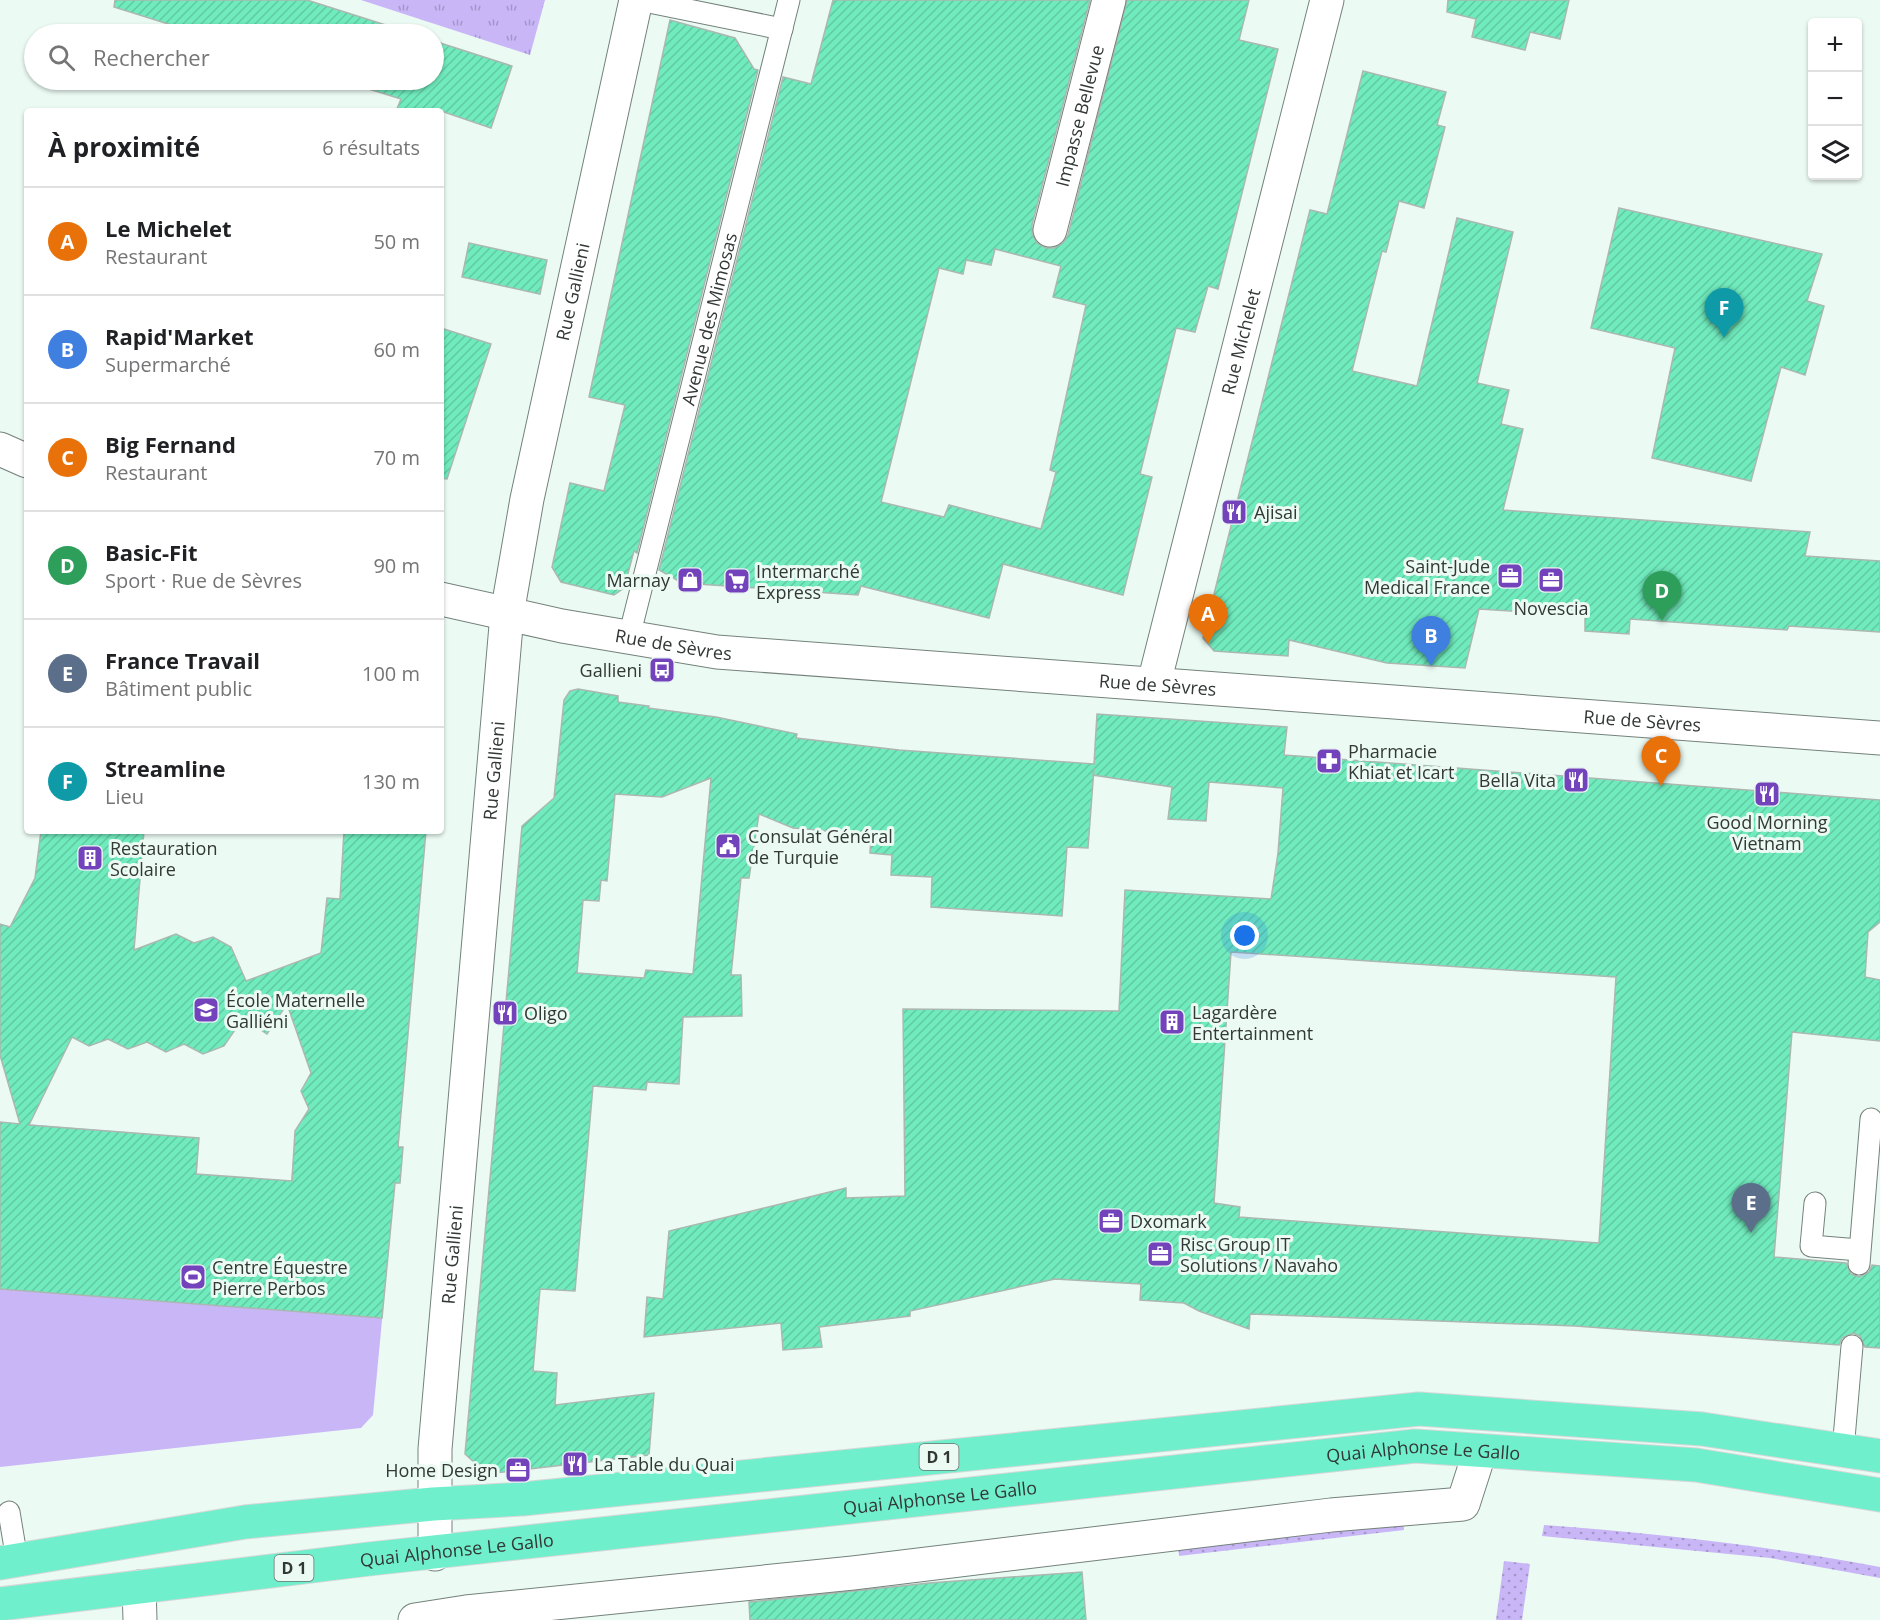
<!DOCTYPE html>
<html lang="fr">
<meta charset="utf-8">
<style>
:root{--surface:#fff;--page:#f2f2f2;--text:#202124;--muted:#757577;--line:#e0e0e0;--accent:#7243bb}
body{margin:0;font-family:"Open Sans",sans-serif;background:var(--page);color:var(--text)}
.controls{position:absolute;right:18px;top:18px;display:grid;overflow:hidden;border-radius:6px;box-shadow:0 2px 4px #0004}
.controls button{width:54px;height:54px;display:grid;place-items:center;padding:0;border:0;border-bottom:2px solid var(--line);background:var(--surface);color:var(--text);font:30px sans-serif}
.you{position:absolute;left:1245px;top:936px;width:21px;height:21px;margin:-15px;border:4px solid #fff;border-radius:50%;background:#1a73e8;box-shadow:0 0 0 9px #1a73e833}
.badge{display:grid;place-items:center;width:39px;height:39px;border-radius:50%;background:var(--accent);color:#fff;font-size:20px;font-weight:700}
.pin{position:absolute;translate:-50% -50px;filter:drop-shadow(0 2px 3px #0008)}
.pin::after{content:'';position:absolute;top:32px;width:21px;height:18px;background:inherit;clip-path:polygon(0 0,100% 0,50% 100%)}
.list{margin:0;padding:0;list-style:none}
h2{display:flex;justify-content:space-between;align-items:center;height:78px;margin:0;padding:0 24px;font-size:26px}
h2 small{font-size:20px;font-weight:400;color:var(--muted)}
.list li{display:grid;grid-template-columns:39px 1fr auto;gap:18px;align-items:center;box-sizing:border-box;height:108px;padding:0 24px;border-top:2px solid var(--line)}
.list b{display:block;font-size:22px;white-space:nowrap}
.list p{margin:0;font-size:20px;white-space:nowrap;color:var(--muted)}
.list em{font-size:20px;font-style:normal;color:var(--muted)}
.icon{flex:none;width:33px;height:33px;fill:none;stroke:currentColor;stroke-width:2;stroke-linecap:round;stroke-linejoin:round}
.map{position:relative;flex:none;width:1880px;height:1620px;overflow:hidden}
.search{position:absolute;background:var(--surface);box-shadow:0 2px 4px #0004;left:24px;top:24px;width:420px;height:66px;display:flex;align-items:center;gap:15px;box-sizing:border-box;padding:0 21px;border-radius:33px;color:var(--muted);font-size:22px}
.panel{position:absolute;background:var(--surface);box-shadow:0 2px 4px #0004;left:24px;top:108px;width:420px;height:726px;border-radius:6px}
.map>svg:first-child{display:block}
.grass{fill:url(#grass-dots)}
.park{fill:url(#park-tufts)}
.garden{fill:#c9b6f7}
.building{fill:url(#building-hatch);stroke:#aab8b1;stroke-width:1.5;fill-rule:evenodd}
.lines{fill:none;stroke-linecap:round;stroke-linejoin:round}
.service-casing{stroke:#74827b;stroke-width:23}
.minor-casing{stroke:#74827b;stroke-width:35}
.tertiary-casing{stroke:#74827b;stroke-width:35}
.primary-casing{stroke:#d6d7d7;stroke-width:35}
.service{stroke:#fff;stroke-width:21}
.minor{stroke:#fff;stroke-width:33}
.tertiary{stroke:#fff;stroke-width:33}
.primary{stroke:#70efcd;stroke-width:33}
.labels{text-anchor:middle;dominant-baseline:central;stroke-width:6;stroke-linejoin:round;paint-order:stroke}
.shield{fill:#ebfaf3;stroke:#6a726e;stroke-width:1.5}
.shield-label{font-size:16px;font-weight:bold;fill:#323835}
.street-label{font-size:18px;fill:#323835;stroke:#ebfaf3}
.poi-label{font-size:18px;fill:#323835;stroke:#ebfaf3;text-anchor:start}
</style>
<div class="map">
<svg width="1880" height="1620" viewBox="0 0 1880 1620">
<defs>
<pattern id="grass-dots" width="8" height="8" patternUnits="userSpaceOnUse" patternTransform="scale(1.5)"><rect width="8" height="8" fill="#c9b6f7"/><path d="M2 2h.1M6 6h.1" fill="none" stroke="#a495c9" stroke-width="1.8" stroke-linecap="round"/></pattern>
<pattern id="park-tufts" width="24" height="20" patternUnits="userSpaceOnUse" patternTransform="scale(1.5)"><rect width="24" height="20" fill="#c9b6f7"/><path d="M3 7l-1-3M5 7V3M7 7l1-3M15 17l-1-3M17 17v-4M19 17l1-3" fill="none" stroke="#a495c9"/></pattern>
<pattern id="building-hatch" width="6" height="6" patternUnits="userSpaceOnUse" patternTransform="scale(1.5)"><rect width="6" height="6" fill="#70ebbd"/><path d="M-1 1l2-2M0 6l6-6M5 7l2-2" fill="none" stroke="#61caa3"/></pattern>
</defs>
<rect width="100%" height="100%" fill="#ebfaf3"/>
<g class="grass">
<path d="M 1403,1520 L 1404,1530 L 1179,1556 L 1178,1545 Z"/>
<path d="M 1544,1525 C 1657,1533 1768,1546 1880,1567 L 1880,1578 L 1770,1558 L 1542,1536 Z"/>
<path d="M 1504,1561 L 1530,1564 L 1522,1620 L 1496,1620 Z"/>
</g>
<path class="park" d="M 361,0 L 545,0 L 530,55 Z"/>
<path class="garden" d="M 0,1122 L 199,1138 L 197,1174 L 291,1181 L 295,1138 L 403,1147 L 400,1183 L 384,1182 L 390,1236 L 373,1415 L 361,1428 L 0,1467 Z"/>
<g class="building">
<path d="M 115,0 L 307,0 L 414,34 L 200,34 L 114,7 Z"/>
<path d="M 833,0 L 1090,0 L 1032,225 L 1032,234 L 1037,243 L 1046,248 L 1054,248 L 1063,243 L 1068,235 L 1127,0 L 1249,0 L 1239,40 L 1278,49 L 1218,289 L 1208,286 L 1195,332 L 1176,328 L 1140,474 L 1152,477 L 1123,595 L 1003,564 L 989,618 L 861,586 L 858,595 L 682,583 L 659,570 L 783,77 L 811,84 ZM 995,249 L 1061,266 L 1053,297 L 1086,305 L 1050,470 L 1056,472 L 1041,529 L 949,505 L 944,517 L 881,502 L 939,268 L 963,274 L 966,260 L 991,265 Z"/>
<path d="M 1448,0 L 1569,0 L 1560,39 L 1530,32 L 1525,50 L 1472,37 L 1476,19 L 1447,12 Z"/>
<path d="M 670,20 L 735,38 L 754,69 L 758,70 L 637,553 L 634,551 L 624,588 L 614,595 L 561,582 L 552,567 L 570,483 L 604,491 L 625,405 L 589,397 Z"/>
<path d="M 434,41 L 512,66 L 491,128 L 441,111 L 396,111 L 401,99 L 340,80 L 434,80 Z"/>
<path d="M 1363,71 L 1446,92 L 1437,125 L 1445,127 L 1424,208 L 1399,201 L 1386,252 L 1382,251 L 1352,371 L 1417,386 L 1457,218 L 1513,232 L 1477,383 L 1509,390 L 1501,424 L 1523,429 L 1503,510 L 1810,532 L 1805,556 L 1880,561 L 1880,632 L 1789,626 L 1787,630 L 1630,619 L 1629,634 L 1585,631 L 1585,616 L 1479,609 L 1465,668 L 1387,663 L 1289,640 L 1288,656 L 1214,651 L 1203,638 L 1310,210 L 1327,214 Z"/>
<path d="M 1619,208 L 1822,254 L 1807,301 L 1824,306 L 1805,375 L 1781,367 L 1751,481 L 1652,458 L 1675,348 L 1591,328 Z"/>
<path d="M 469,243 L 547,260 L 540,294 L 462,277 Z"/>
<path d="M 441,328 L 491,344 L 447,479 L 441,478 Z"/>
<path d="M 578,689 L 618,696 L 618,702 L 649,706 L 648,708 L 716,717 L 797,734 L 796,738 L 899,750 L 1094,764 L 1097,714 L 1287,727 L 1284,755 L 1880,800 L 1880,922 L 1868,932 L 1865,977 L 1880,980 L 1880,1041 L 1792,1032 L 1774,1257 L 1846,1263 L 1851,1274 L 1859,1277 L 1869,1272 L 1872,1265 L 1880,1266 L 1880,1348 L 1865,1347 L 1860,1336 L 1853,1333 L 1842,1338 L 1839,1345 L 1575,1326 L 1250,1314 L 1249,1329 L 1199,1311 L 1184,1303 L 1140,1300 L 1141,1284 L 1055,1279 L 910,1311 L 910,1316 L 819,1327 L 822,1347 L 783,1350 L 781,1323 L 644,1337 L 647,1297 L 663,1299 L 669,1231 L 846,1188 L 846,1198 L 905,1196 L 903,1009 L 1119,1011 L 1125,890 L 1271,899 L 1278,853 L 1283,788 L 1209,782 L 1206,821 L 1168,819 L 1172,787 L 1093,775 L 1094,768 L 1088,848 L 1067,847 L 1062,916 L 931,907 L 932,877 L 891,875 L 892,855 L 870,853 L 871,835 L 793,828 L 759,814 L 749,878 L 741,878 L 731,975 L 741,975 L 742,1016 L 683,1017 L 679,1084 L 647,1082 L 646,1090 L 593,1086 L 575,1291 L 540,1289 L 533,1371 L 557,1373 L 555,1405 L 654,1393 L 649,1455 L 487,1474 L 465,1454 L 522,826 L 554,798 L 564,700 L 570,691 ZM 711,778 L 693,974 L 646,970 L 644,978 L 577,973 L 583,900 L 599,901 L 601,880 L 607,881 L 615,794 L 662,797 ZM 1231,952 L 1616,977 L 1599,1243 L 1239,1217 L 1240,1207 L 1214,1203 Z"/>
<path d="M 41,831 L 144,831 L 134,950 L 176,934 L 194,943 L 213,937 L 231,947 L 246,981 L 321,953 L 327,898 L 340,899 L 344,831 L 426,831 L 398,1147 L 403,1147 L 400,1183 L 395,1183 L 382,1318 L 0,1289 L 0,1122 L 20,1124 L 0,1055 L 0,924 L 10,927 L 35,878 ZM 287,1004 L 311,1073 L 301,1091 L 309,1109 L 295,1131 L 292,1181 L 196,1174 L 199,1138 L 29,1125 L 72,1037 L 89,1046 L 108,1039 L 128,1049 L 147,1042 L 166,1052 L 184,1044 L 203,1054 L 224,1046 L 243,1018 L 267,1034 Z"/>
<path d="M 1082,1572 L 1086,1620 L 750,1620 L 749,1602 L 929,1583 Z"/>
</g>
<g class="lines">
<g class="service-casing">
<g id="service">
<path d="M 639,0 L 782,29"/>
<path id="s1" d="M 629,637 L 789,0"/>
<path d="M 1815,1203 L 1811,1246 L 1859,1250"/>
<path d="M 1859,1264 L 1871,1119"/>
<path d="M 1843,1450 L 1852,1346"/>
<path d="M 9,1512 L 17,1560"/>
</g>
</g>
<g class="minor-casing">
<g id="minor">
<path id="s2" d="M 1050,230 L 1109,0"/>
<path id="s3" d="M 1154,683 L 1327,0"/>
<path d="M 139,1587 L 140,1620"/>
<path d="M 415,1620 L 466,1612 L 853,1573 L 1331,1515 L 1463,1504 L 1480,1451"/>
</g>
</g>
<g class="tertiary-casing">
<g id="tertiary">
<path d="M 0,449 L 27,461"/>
<path id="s4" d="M 441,599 L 562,626 L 717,652 L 1880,738"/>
<path id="s5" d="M 435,1554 L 435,1449 L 507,614 L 527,499 L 636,0"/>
</g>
</g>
<g class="primary-casing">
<g id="primary">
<path d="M 0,1563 L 245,1522 L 433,1504 L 522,1499 L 1419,1409 L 1702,1429 L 1880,1456"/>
<path id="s6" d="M 0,1604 L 369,1559 L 1415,1446 L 1696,1465 L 1880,1495"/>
</g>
</g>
<use href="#service" class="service"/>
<use href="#minor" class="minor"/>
<use href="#tertiary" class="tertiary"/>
<use href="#primary" class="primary"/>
</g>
<defs>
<g id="restaurant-square" transform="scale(1.35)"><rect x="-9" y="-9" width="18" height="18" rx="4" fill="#7243bb" stroke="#ebfaf3"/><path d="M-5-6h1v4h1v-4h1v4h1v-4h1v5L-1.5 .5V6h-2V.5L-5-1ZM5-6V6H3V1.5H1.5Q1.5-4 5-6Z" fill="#fff"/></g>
<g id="office-square" transform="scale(1.35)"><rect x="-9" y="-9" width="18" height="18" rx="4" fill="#7243bb" stroke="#ebfaf3"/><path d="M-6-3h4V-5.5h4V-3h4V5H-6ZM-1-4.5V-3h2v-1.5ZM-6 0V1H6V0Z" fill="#fff"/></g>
<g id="shop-square" transform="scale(1.35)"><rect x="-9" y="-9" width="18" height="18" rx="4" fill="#7243bb" stroke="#ebfaf3"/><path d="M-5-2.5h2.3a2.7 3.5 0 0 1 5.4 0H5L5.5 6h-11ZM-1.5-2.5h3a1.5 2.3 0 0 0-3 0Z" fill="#fff"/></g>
<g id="supermarket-square" transform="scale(1.35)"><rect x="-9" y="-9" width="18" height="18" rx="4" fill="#7243bb" stroke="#ebfaf3"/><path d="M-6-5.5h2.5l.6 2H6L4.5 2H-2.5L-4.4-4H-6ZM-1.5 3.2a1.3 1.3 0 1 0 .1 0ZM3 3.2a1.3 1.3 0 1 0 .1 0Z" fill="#fff"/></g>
<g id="bus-square" transform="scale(1.35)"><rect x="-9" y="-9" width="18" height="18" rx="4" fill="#7243bb" stroke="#ebfaf3"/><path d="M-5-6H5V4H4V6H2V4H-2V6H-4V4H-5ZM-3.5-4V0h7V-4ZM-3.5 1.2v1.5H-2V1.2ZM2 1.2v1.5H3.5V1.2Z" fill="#fff"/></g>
<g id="pharmacy-square" transform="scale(1.35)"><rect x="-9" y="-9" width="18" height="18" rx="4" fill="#7243bb" stroke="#ebfaf3"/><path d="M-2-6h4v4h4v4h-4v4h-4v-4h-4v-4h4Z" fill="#fff"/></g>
<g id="civic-square" transform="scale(1.35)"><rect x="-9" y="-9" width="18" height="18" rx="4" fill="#7243bb" stroke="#ebfaf3"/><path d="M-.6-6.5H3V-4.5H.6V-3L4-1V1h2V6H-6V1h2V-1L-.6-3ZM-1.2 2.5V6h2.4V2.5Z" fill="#fff"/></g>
<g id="building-square" transform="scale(1.35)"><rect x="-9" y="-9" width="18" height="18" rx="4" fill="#7243bb" stroke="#ebfaf3"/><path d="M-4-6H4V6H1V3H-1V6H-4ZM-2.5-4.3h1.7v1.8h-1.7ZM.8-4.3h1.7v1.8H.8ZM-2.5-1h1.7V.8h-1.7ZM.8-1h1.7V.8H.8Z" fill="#fff"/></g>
<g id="school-square" transform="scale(1.35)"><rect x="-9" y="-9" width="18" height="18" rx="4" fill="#7243bb" stroke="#ebfaf3"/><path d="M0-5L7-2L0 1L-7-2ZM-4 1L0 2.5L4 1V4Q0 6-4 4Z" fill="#fff"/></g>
<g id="stadium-square" transform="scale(1.35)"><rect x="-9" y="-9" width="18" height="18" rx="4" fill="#7243bb" stroke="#ebfaf3"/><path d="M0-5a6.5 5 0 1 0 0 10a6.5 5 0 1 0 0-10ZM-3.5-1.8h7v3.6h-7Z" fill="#fff"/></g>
</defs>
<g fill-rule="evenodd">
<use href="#restaurant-square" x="1234" y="512"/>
<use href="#office-square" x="1510" y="576"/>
<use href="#shop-square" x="690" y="580"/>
<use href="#office-square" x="1551" y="580"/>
<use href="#supermarket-square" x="737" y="581"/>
<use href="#bus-square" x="662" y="670"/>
<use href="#pharmacy-square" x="1329" y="761"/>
<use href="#restaurant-square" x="1576" y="780"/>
<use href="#restaurant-square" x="1767" y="794"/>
<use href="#civic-square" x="728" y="846"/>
<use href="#building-square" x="90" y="858"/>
<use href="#school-square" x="206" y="1010"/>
<use href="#restaurant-square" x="505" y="1013"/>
<use href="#building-square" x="1172" y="1022"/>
<use href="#office-square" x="1111" y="1221"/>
<use href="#office-square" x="1160" y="1254"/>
<use href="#stadium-square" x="193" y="1277"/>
<use href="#restaurant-square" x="575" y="1464"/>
<use href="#office-square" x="518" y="1470"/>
</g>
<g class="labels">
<g class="shield">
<rect x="919.5" y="1444" width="39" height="26" rx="4.5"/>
<rect x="274.5" y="1555" width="39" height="26" rx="4.5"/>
</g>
<g class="shield-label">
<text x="939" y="1457">D 1</text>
<text x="294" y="1568">D 1</text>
</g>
<g class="street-label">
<text stroke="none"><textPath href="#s2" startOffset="118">Impasse Bellevue</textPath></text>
<text stroke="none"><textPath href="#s5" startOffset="1272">Rue Gallieni</textPath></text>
<text stroke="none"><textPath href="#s1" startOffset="328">Avenue des Mimosas</textPath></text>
<text stroke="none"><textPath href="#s3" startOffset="352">Rue Michelet</textPath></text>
<text stroke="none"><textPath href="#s4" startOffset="237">Rue de Sèvres</textPath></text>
<text stroke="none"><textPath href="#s4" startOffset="723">Rue de Sèvres</textPath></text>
<text stroke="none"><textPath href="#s4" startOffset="1209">Rue de Sèvres</textPath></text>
<text stroke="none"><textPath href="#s5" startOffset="786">Rue Gallieni</textPath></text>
<text stroke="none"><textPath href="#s5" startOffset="300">Rue Gallieni</textPath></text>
<text stroke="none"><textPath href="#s6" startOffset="1432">Quai Alphonse Le Gallo</textPath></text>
<text stroke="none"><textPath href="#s6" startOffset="946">Quai Alphonse Le Gallo</textPath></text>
<text stroke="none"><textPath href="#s6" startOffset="460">Quai Alphonse Le Gallo</textPath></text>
</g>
<g class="poi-label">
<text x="1254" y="512">Ajisai</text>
<text x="1490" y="566" text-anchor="end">Saint-Jude<tspan x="1490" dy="21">Medical France</tspan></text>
<text x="756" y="571">Intermarché<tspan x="756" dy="21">Express</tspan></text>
<text x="670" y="580" text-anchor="end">Marnay</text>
<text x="1551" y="608" text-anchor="middle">Novescia</text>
<text x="642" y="670" text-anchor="end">Gallieni</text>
<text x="1348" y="751">Pharmacie<tspan x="1348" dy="21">Khiat et Icart</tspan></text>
<text x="1556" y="780" text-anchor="end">Bella Vita</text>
<text x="1767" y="822" text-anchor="middle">Good Morning<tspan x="1767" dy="21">Vietnam</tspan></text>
<text x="748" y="836">Consulat Général<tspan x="748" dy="21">de Turquie</tspan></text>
<text x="110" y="848">Restauration<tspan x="110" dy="21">Scolaire</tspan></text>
<text x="226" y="1000">École Maternelle<tspan x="226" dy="21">Galliéni</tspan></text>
<text x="1192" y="1012">Lagardère<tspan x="1192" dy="21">Entertainment</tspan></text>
<text x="524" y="1013">Oligo</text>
<text x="1130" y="1221">Dxomark</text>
<text x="1180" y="1244">Risc Group IT<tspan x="1180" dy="21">Solutions / Navaho</tspan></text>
<text x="212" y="1267">Centre Équestre<tspan x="212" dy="21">Pierre Perbos</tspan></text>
<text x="594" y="1464">La Table du Quai</text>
<text x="498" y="1470" text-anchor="end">Home Design</text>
</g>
</g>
</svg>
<div class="controls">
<button>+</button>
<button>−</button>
<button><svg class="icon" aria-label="layers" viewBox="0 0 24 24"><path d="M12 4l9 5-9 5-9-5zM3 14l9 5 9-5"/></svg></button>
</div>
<div class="you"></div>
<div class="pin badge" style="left:1208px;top:644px;background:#e8710a">A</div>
<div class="pin badge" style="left:1431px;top:666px;background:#3f7fe0">B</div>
<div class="pin badge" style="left:1661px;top:786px;background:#e8710a">C</div>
<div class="pin badge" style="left:1662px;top:621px;background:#2e9e5b">D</div>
<div class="pin badge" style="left:1751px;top:1233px;background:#5c6f8a">E</div>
<div class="pin badge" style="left:1724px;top:338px;background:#0f9aa8">F</div>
<div class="search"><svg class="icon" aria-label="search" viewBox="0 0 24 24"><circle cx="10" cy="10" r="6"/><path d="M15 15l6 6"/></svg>Rechercher</div>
<section class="panel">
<h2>À proximité<small>6 résultats</small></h2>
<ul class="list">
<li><span class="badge" style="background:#e8710a">A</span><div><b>Le Michelet</b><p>Restaurant</p></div><em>50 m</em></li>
<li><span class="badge" style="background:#3f7fe0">B</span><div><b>Rapid'Market</b><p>Supermarché</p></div><em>60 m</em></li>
<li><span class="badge" style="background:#e8710a">C</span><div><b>Big Fernand</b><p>Restaurant</p></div><em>70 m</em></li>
<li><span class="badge" style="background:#2e9e5b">D</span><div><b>Basic-Fit</b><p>Sport · Rue de Sèvres</p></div><em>90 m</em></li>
<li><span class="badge" style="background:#5c6f8a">E</span><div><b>France Travail</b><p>Bâtiment public</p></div><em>100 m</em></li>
<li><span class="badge" style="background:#0f9aa8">F</span><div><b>Streamline</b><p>Lieu</p></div><em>130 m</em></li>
</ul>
</section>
</div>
